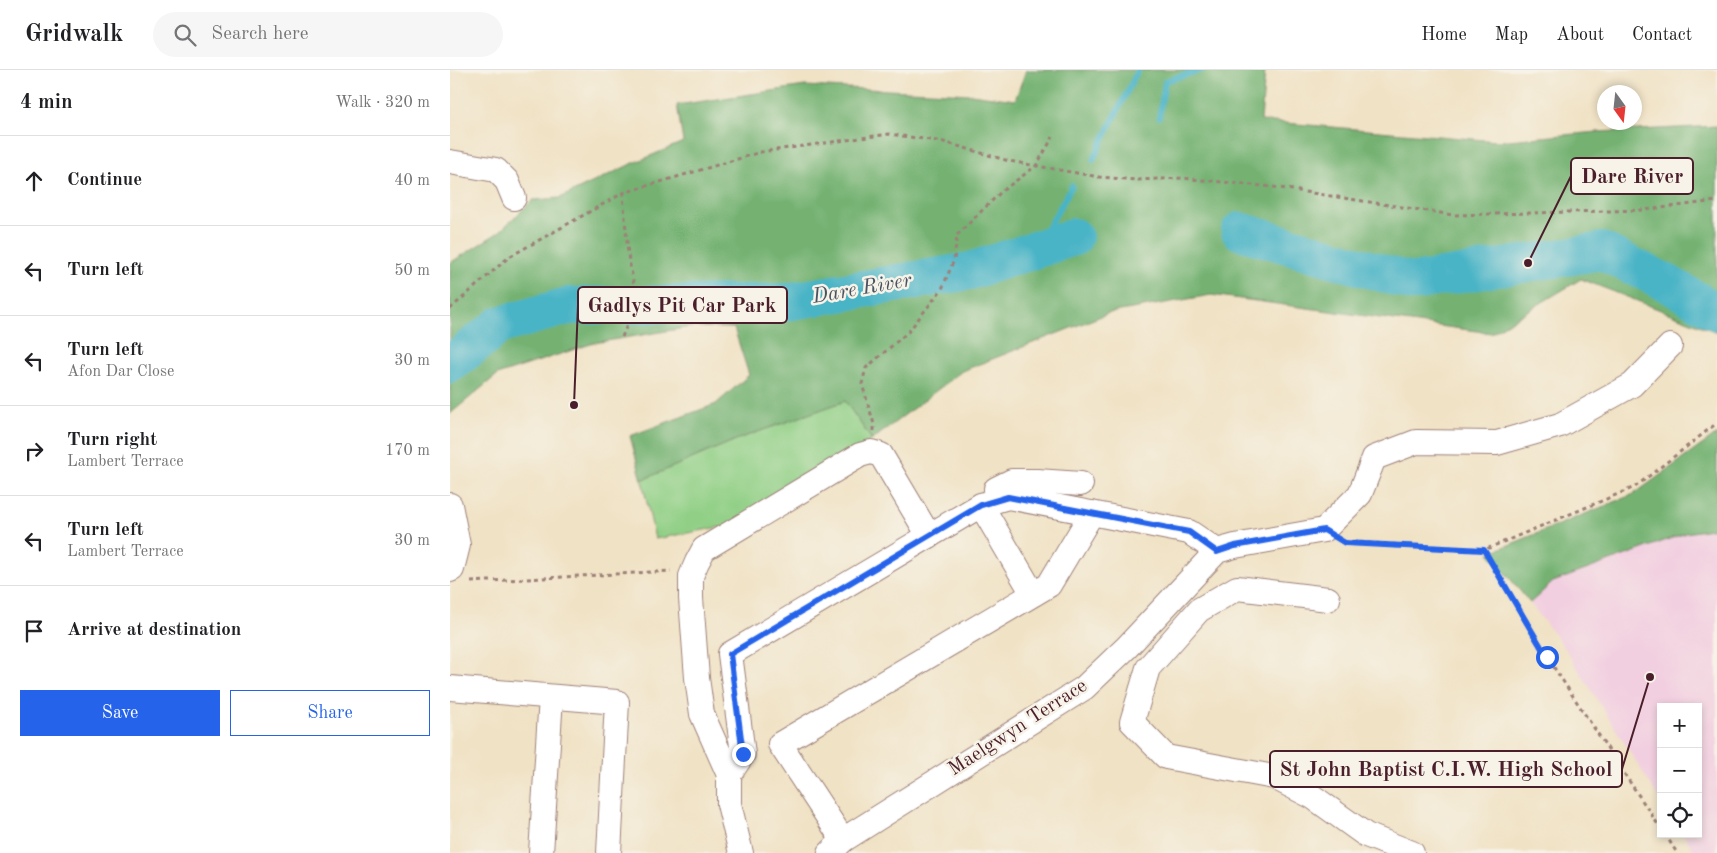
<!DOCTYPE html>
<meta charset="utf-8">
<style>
:root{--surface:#fff;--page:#f6f6f6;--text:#202124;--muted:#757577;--line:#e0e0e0;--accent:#2563eb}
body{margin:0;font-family:"Old Standard TT",serif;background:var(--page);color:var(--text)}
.controls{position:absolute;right:15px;bottom:15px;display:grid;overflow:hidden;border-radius:0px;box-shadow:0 2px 8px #0003}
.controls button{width:45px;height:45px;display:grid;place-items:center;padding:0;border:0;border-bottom:1px solid var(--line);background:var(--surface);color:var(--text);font:25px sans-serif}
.compass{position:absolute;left:1147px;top:15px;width:45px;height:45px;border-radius:50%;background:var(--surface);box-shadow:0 2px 8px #0003;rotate:165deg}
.stop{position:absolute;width:15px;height:15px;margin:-11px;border:4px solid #2563eb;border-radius:50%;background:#fff}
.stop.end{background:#2563eb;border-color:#fff;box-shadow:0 1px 5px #0008}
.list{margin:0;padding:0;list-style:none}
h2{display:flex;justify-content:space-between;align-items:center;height:65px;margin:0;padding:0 20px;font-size:21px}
h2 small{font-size:16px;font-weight:400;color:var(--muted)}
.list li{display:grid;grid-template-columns:32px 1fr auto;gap:15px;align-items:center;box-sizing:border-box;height:90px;padding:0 20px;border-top:1px solid var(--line)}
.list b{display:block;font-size:19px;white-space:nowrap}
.list p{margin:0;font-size:16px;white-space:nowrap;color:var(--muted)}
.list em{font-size:16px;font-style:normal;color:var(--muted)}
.actions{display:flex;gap:10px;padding:15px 20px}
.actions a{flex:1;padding:11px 0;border:1px solid var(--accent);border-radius:0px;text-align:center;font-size:18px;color:var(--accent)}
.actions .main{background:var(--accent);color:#fff}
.icon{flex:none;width:28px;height:28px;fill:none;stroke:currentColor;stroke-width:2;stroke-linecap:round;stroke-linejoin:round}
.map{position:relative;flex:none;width:1267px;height:783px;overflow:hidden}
header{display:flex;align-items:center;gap:30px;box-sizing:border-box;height:70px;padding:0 25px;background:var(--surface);border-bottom:1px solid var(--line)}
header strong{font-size:24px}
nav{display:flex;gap:28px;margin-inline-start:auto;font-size:18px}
.search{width:350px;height:45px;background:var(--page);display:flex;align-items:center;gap:12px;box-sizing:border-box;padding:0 18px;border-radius:28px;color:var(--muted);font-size:19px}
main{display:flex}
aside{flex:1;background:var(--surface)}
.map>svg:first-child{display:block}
.built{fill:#f2cfe0}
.green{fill:#90cf85;stroke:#6d7758}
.forest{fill:#74b272;stroke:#5f684e}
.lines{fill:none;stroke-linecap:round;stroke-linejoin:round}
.stream{stroke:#48b4c6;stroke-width:6}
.river{stroke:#48b4c6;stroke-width:38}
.minor-casing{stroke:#9d8078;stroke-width:26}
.path{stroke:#9d8078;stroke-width:3;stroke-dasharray:4 4;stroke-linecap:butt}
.minor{stroke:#fff;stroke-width:24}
.route{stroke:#2563eb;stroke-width:6}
.labels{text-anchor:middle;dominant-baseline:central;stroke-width:5;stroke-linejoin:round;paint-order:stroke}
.street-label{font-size:20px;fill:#4a1f2b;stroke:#f7f3e8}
.water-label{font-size:21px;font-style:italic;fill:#495361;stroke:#f7f3e8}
.leader{fill:none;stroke:#4a1f2b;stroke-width:2}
.callout-dot{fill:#4a1f2b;stroke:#f7f3e8;stroke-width:2}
.callout{fill:#f7f3e8;stroke:#4a1f2b;stroke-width:2}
.callout-label{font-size:21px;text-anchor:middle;font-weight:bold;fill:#4a1f2b}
</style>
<header>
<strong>Gridwalk</strong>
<div class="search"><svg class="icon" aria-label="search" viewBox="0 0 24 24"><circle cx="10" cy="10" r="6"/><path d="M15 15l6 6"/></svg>Search here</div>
<nav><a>Home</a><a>Map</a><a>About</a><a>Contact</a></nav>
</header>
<main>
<aside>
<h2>4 min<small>Walk · 320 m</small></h2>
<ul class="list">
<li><svg class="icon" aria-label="ahead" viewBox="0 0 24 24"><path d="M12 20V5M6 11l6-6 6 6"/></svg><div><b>Continue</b></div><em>40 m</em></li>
<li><svg class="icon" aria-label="left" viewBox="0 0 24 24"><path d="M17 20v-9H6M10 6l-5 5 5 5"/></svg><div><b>Turn left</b></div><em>50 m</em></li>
<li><svg class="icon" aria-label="left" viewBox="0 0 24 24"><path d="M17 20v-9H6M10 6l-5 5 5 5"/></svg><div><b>Turn left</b><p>Afon Dar Close</p></div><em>30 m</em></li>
<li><svg class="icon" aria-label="right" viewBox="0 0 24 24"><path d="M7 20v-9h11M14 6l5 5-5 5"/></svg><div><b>Turn right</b><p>Lambert Terrace</p></div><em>170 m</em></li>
<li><svg class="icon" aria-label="left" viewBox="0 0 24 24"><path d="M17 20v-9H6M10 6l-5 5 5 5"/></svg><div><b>Turn left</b><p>Lambert Terrace</p></div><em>30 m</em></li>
<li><svg class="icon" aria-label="arrive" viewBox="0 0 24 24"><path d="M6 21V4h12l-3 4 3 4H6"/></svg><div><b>Arrive at destination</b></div></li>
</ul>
<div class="actions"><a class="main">Save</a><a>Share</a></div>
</aside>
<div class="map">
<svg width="1267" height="783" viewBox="0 0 1267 783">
<rect width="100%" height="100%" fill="#f7f3e8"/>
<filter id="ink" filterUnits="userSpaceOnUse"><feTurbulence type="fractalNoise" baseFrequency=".02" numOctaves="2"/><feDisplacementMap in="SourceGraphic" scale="10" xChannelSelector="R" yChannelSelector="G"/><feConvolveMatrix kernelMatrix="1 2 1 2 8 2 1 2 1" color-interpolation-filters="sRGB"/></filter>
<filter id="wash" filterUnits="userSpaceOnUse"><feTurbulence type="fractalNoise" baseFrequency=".0096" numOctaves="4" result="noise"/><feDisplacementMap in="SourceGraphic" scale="20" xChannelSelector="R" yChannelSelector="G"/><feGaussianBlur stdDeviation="1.12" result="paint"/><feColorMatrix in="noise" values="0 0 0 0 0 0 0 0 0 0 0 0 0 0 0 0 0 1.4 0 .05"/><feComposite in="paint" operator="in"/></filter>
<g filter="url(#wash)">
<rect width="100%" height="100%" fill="#f0e2c5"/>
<path class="built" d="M 1267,458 L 1267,783 L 1246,783 L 1233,764 L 1248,764 L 1248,637 L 1211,637 L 1211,731 L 1114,577 L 1080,533 L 1103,512 L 1236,463 Z"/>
<path class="green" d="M 395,331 L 422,370 L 276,456 L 205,469 L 192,410 L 288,369 Z"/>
<g class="forest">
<path d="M 576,0 L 815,0 L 811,51 L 1047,71 L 1147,62 L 1267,56 L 1267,262 L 1131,209 L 1041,263 L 761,225 L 659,243 L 512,301 L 422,370 L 395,331 L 288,369 L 192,410 L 180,366 L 266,334 L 299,305 L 284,258 L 241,257 L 144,273 L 47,305 L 0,344 L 0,193 L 49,162 L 83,130 L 110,128 L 179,95 L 233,72 L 227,35 L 355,16 L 521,24 L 565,30 Z"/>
<path d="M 1267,364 L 1267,458 L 1236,463 L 1103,512 L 1080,533 L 1039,483 L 1184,424 Z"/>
</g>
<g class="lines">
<g class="stream">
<path d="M 709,47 L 715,11 L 752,0"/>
<path d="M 643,90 L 688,0"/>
<path d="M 586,179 L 622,116"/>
</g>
<g class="river">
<path d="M 790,161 L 962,212 L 1152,181 L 1215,212 L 1267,242"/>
<path d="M 0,294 L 50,255 L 118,236 L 336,232 L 520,201 L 624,167"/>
</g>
</g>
</g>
<g filter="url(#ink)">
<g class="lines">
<g class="minor-casing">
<g id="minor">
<path d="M 0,92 L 46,100 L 57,111 L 64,128"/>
<path d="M 547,429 L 546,419 L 562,411 L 587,411 L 631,414"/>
<path d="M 0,435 L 8,475 L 2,499 L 0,500"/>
<path d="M 531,435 L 583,524"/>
<path d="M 878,529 L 787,518 L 749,540 L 698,598 L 682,652 L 716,687 L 824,707 L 863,727 L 916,765 L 962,783"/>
<path d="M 0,618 L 167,632 L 159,783"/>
<path d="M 279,705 L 252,644 L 247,608 L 241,528 L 241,506 L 247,492 L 254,479 L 410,385 L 421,382 L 431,385 L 479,466"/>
<path d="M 393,770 L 330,674 L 599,515 L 642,443"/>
<path d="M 91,783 L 101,627"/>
<path d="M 291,783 L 279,734 L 279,705 L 293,684 L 280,584 L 531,435 L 558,427 L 739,462 L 767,481"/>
<path d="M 380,783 L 393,770 L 634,618 L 677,577 L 767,481 L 785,476 L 874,460 L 910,424 L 924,388 L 966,372 L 1047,373 L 1110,355 L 1182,315 L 1220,276"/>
</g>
</g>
<g class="path">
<path d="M 0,239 L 59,187 L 173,123 L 311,82 L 439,64 L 494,72 L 559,91 L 649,107 L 687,110 L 732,108 L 823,117 L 1003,145 L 1195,140 L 1267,131"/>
<path d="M 172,267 L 179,250 L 185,220 L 178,185 L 173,123"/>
<path d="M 424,361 L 424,354 L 412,314 L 416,298 L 458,262 L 492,219 L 504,190 L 507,165 L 552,121 L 586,96 L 603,67"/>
<path d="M 894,472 L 1034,480 L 1185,417 L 1267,353"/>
<path d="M 1034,480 L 1097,587 L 1211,759"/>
<path d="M 21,512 L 221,501"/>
<path d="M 1215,764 L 1227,783"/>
</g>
<use href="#minor" class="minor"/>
</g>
</g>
<g class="lines" filter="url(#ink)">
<path class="route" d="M 293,684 L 280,584 L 531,435 L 558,427 L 739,462 L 767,482 L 785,476 L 874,460 L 895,473 L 1034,480 L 1097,587"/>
</g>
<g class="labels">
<g class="street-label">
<text transform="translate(568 658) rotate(-33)">Maelgwyn Terrace</text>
</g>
<g class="water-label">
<text transform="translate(412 219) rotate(-10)">Dare River</text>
</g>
</g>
<path class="leader" d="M1078 193L1121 106M124 335L128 235M1200 607L1172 699"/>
<g class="callout-dot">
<circle cx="1078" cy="193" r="5"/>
<circle cx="124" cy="335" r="5"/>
<circle cx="1200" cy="607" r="5"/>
</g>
<g class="callout">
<rect x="1121" y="88" width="122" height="36" rx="5"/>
<rect x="128" y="217" width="209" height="36" rx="5"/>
<rect x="820" y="681" width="352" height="36" rx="5"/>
</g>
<g class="callout-label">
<text x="1182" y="113">Dare River</text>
<text x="232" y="242">Gadlys Pit Car Park</text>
<text x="996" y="706">St John Baptist C.I.W. High School</text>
</g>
</svg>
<div class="controls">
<button>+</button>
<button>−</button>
<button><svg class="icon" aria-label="locate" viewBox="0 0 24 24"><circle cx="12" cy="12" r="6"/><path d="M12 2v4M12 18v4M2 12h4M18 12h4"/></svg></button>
</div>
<svg class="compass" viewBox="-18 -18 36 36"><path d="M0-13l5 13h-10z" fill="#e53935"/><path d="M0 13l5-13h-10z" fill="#757577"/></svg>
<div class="stop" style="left:1097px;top:587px"></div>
<div class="stop end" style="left:293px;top:684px"></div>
</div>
</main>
